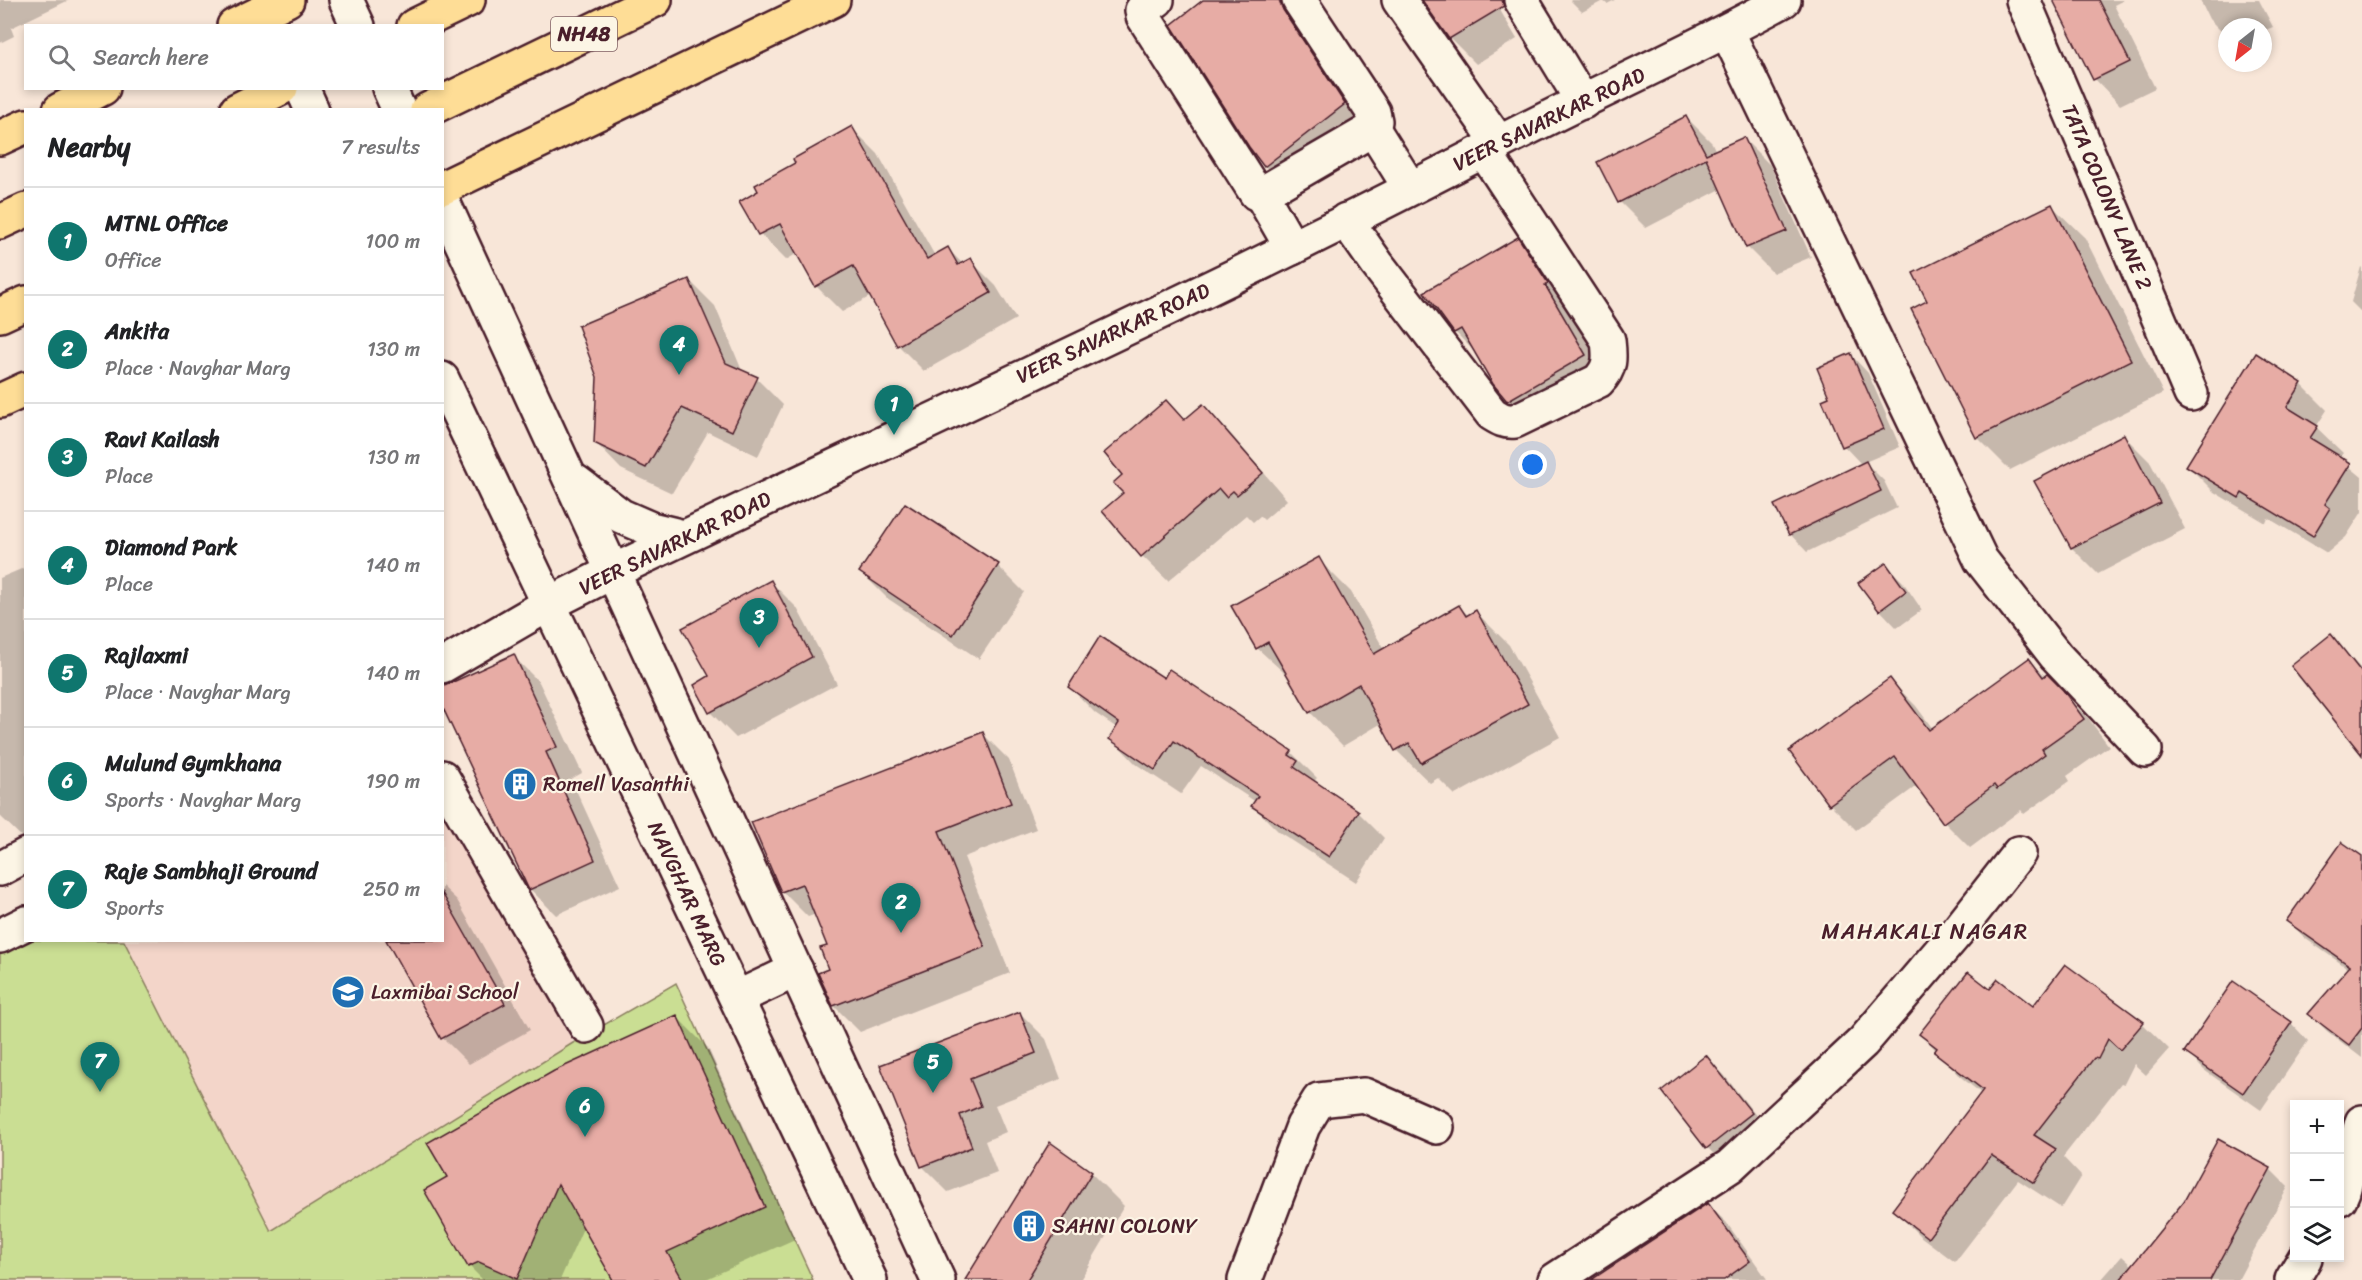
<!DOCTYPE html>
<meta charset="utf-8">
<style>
:root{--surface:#fff;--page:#f2f2f2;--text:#202124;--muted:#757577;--line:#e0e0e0;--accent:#0f766e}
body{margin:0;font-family:Sriracha,sans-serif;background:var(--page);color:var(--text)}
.controls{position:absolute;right:18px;bottom:18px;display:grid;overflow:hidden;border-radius:0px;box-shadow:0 3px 9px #0003}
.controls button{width:54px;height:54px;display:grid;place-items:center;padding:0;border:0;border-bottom:2px solid var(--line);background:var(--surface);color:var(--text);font:30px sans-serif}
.compass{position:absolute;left:2218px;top:18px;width:54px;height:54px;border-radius:50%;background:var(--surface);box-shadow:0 3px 9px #0003;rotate:211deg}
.you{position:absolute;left:1533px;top:465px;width:21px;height:21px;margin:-15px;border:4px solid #fff;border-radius:50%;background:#1a73e8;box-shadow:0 0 0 9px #1a73e833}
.badge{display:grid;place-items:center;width:39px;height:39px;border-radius:50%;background:var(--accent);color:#fff;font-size:20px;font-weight:700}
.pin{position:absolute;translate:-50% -50px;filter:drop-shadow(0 2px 3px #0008)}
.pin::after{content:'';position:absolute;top:32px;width:21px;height:18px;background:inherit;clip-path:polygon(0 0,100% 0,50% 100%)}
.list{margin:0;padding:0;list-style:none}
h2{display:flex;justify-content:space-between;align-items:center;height:78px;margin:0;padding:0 24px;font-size:26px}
h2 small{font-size:20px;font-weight:400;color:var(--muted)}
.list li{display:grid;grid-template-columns:39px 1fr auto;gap:18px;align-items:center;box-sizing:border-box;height:108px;padding:0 24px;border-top:2px solid var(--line)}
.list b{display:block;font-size:22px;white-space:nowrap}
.list p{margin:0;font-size:20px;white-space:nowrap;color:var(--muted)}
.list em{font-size:20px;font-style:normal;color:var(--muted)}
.icon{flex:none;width:33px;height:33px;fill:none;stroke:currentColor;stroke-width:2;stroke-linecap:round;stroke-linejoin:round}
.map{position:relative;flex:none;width:2362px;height:1280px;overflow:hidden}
.search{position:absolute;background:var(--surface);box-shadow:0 3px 9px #0003;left:24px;top:24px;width:420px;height:66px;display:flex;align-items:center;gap:15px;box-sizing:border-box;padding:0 21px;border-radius:0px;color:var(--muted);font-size:22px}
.panel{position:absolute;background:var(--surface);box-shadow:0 3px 9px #0003;left:24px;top:108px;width:420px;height:834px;border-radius:0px}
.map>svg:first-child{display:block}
.built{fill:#f3d5c9}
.green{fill:#cade93;stroke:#8a7e5f;stroke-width:1.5}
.shadow{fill:#0003}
.building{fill:#e7aca5;stroke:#4a1f2b;stroke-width:1.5}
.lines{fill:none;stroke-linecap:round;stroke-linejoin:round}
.street-casing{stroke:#4a1f2b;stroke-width:38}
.secondary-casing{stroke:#4a1f2b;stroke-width:38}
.highway-casing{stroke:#4a1f2b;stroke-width:38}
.street{stroke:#fcf5e5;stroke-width:33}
.secondary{stroke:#fcf5e5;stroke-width:33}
.highway{stroke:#fedd96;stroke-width:33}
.labels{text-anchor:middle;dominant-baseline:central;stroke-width:4.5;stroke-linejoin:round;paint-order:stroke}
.shield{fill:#fcf5e5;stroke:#7f5f63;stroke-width:1.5}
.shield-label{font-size:20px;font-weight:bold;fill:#4a1f2b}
.street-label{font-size:21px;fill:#4a1f2b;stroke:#fcf5e5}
.poi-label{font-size:21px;fill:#4a1f2b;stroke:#fcf5e5;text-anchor:start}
.neighbourhood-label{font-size:22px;letter-spacing:1.5px;fill:#4a1f2b;stroke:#fcf5e5}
</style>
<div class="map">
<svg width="2362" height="1280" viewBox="0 0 2362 1280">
<rect width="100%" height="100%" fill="#f8e6d8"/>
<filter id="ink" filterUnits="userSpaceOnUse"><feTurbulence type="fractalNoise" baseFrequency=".0167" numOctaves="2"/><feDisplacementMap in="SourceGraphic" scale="12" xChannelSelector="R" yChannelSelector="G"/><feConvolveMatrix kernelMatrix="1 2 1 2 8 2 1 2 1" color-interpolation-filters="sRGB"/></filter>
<g filter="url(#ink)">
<path class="built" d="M 443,804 L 573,1043 L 271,1231 L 124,941 L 442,940 Z"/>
<path class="green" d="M 26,940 L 124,941 L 271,1231 L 573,1043 L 676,983 L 813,1280 L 0,1280 L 0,952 Z"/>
<g class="shadow">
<path d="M 0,0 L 69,0 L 11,28 L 14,36 L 0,43 Z"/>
<path d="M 1205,0 L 1283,0 L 1370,131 L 1291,192 L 1265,166 Z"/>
<path d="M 1421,0 L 1494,0 L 1517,39 L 1476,64 L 1450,38 Z"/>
<path d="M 1570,0 L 1615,0 L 1607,4 L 1603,1 L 1582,12 Z"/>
<path d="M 2055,0 L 2124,0 L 2114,5 L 2155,88 L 2120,105 L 2095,79 Z"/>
<path d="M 2200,0 L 2259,0 L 2273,27 L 2263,31 L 2263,27 L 2227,27 L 2227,37 L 2209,19 Z"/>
<path d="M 1686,117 L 1712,143 L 1716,152 L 1744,139 L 1770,165 L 1811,257 L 1773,273 L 1747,247 L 1721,189 L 1646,228 L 1620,202 Z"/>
<path d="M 852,128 L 878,154 L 935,256 L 948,249 L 963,264 L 970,260 L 996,286 L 1016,319 L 924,371 L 898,345 L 871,296 L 842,312 L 816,286 L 798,253 L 786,260 L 760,234 L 760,192 L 797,163 Z"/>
<path d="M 2051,205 L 2085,238 L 2163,393 L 2010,470 L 1977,437 L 1929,302 Z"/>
<path d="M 1518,239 L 1544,265 L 1611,382 L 1534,426 L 1508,400 L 1478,355 L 1455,332 Z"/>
<path d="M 2361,267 L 2362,268 L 2362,313 L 2351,302 Z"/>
<path d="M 689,280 L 715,306 L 743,373 L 757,379 L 783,405 L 758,456 L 708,432 L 672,493 L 621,469 L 595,442 Z"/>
<path d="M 1851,355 L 1868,373 L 1900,447 L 1865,462 L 1884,481 L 1897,508 L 1807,552 L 1790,534 L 1862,465 L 1844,446 L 1831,398 Z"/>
<path d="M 2301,384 L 2327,410 L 2316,427 L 2343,453 L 2339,458 L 2362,477 L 2362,512 L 2346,537 L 2327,553 L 2268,518 L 2266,523 L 2214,492 L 2188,466 Z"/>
<path d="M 1203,406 L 1229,432 L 1287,500 L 1264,520 L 1260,516 L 1253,522 L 1246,515 L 1168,581 L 1142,556 L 1125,493 L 1185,421 Z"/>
<path d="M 2124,436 L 2150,462 L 2185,529 L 2098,574 L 2072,548 L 2036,481 Z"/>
<path d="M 905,505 L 998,566 L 1024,592 L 979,659 L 887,598 L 861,572 Z"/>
<path d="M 1318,559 L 1351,592 L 1384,649 L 1459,607 L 1469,616 L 1476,612 L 1509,645 L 1560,737 L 1455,795 L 1438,778 L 1430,783 L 1396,750 L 1382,723 L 1343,746 L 1310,712 L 1292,680 L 1257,648 Z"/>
<path d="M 1886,565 L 1903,582 L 1922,610 L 1897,628 L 1880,610 Z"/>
<path d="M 26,567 L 26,837 L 23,838 L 0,816 L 0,578 Z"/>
<path d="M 771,582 L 797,608 L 837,684 L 736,738 L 710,712 L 711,676 Z"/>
<path d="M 2331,636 L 2362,670 L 2362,752 Z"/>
<path d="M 513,656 L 539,682 L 582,773 L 571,779 L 620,886 L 556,915 L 530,889 Z"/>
<path d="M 2029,660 L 2088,718 L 2109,746 L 2067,776 L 2070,781 L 2024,814 L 2021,810 L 1970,848 L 1944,822 L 1918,785 L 1856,830 L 1830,804 L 1890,680 L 1916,706 L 1933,729 Z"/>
<path d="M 1164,680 L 1291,752 L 1317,778 L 1315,780 L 1323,788 L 1358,812 L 1384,838 L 1356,882 L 1279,832 L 1253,806 L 1256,802 L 1201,766 L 1181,794 L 1136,764 L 1111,738 L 1117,728 L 1095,713 L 1070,687 Z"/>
<path d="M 983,734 L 1009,760 L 1036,829 L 964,857 L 1010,973 L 860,1032 L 834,1006 L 820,974 L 830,970 L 829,947 L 816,914 L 808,917 L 782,891 Z"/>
<path d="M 2362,858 L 2362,1058 L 2327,1031 L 2310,1014 L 2349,969 L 2306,939 L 2288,921 Z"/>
<path d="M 442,886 L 457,900 L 530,1030 L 469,1064 L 443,1038 L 387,940 L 442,940 Z"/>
<path d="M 2065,967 L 2143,1024 L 2169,1049 L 2146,1075 L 2134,1064 L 2124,1084 L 2121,1083 L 2063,1157 L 2081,1176 L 2061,1208 L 2018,1180 L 1955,1262 L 1920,1236 L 1894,1210 L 1982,1094 L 1962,1078 L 1921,1034 L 1990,991 L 2033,1008 Z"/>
<path d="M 1020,1013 L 1046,1039 L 1061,1079 L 995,1105 L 1006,1132 L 985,1141 L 997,1173 L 948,1192 L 922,1166 L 882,1066 Z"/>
<path d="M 677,1017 L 708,1048 L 795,1239 L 704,1280 L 615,1280 L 584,1226 L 560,1280 L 483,1280 L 469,1266 L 449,1178 Z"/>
<path d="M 2291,1023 L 2308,1041 L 2261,1110 L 2204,1070 L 2186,1052 Z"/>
<path d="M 1706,1057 L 1724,1075 L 1769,1132 L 1725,1166 L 1708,1148 L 1663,1092 Z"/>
<path d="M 2270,1169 L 2288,1187 L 2238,1280 L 2101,1280 L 2122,1256 L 2133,1266 Z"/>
<path d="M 1091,1173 L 1124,1206 L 1080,1280 L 967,1280 Z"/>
<path d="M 1708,1205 L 1726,1222 L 1767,1279 L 1595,1280 Z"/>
</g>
<g class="building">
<path d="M 1203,0 L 1279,0 L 1283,10 L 1345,104 L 1264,167 L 1249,147 L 1171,25 Z"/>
<path d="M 1422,0 L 1502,0 L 1504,6 L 1449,39 Z"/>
<path d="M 2053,0 L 2099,0 L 2130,62 L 2093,80 Z"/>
<path d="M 1686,116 L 1706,154 L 1744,137 L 1787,231 L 1746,248 L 1706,158 L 1618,203 L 1597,162 Z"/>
<path d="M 852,126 L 927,259 L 948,247 L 958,265 L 971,258 L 991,293 L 897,346 L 853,266 L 815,287 L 780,224 L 758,235 L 739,202 L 758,191 L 755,185 L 795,163 L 793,159 Z"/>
<path d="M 2052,204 L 2131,360 L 1976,438 L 1911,309 L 1927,301 L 1913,273 Z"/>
<path d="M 1518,237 L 1548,283 L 1545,285 L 1586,355 L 1507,401 L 1493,384 L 1461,329 L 1454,333 L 1424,292 Z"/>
<path d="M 689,279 L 726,363 L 758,377 L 732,431 L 682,408 L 646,468 L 594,443 L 597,377 L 578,326 Z"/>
<path d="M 1851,353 L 1884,429 L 1842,447 L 1822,400 L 1829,397 L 1817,368 Z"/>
<path d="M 2256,353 L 2302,383 L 2287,407 L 2318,426 L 2310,438 L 2351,463 L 2325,504 L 2330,508 L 2313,536 L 2242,493 L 2239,498 L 2186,466 Z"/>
<path d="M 1166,400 L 1184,420 L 1203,404 L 1263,473 L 1237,495 L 1233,491 L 1226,497 L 1219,489 L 1141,557 L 1102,511 L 1123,493 L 1113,483 L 1122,475 L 1104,453 Z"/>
<path d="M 2124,434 L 2160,503 L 2071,548 L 2034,481 Z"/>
<path d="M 1866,461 L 1881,491 L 1789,535 L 1774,505 Z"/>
<path d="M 905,503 L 999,564 L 953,635 L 859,572 Z"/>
<path d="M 1319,557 L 1374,654 L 1459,605 L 1466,616 L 1476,610 L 1528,704 L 1421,763 L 1409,743 L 1395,751 L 1359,684 L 1309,713 L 1268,642 L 1256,649 L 1231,606 Z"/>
<path d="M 1886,563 L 1906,591 L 1879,611 L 1858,583 Z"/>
<path d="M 771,580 L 812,657 L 709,713 L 694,685 L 709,676 L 682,628 Z"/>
<path d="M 2331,634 L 2362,673 L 2362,755 L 2291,666 Z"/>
<path d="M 1100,636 L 1164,678 L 1169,669 L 1292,751 L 1289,755 L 1298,761 L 1294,767 L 1359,811 L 1329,857 L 1251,806 L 1258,796 L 1174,741 L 1155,770 L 1109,739 L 1119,723 L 1068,687 Z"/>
<path d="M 514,654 L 557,747 L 546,752 L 595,860 L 529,890 L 442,706 L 442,687 Z"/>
<path d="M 2029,658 L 2043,677 L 2047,674 L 2063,690 L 2084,719 L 2042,749 L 2045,754 L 1997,789 L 1994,785 L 1943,823 L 1895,757 L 1829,805 L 1789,751 L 1890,678 L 1929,730 Z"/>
<path d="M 983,732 L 1011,803 L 939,831 L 985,947 L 833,1006 L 818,973 L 828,969 L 820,948 L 827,946 L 802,884 L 781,892 L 751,822 Z"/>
<path d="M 2342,842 L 2362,856 L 2362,1028 L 2349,1045 L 2308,1014 L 2350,966 L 2286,921 Z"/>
<path d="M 442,893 L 505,1004 L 441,1039 L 386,940 L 442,940 Z"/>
<path d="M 2065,964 L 2144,1022 L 2120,1050 L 2108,1039 L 2098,1059 L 2094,1058 L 2034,1135 L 2056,1149 L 2034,1183 L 1991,1155 L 1928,1238 L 1892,1210 L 1983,1090 L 1934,1052 L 1937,1048 L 1919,1034 L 1968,972 L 1990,989 L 1998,979 L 2033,1006 Z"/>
<path d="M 2233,981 L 2292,1022 L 2243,1093 L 2184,1052 Z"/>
<path d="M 1020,1012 L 1036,1053 L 970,1079 L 981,1106 L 960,1115 L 972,1147 L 921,1167 L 880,1065 Z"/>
<path d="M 677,1015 L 765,1207 L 667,1252 L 683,1280 L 613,1280 L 558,1184 L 517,1279 L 479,1262 L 468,1267 L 424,1190 L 447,1177 L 427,1143 L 554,1071 Z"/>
<path d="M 1706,1055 L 1752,1113 L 1706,1149 L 1661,1091 Z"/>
<path d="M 2218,1139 L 2271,1168 L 2210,1280 L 2120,1280 L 2184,1201 Z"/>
<path d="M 1050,1142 L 1092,1172 L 1027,1280 L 965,1280 Z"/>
<path d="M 1708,1203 L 1750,1261 L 1724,1280 L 1591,1280 Z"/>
</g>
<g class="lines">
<g class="street-casing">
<g id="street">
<path d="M 1157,0 L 1142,10 L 1143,16 L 1256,193 L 1261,194 L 1373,129 L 1375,121 L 1373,112 L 1299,0"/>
<path d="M 1399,0 L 1499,143"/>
<path d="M 1521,0 L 1583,102"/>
<path d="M 2023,0 L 2191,394"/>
<path d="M 1727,31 L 1981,560 L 2056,656 L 2145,750"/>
<path d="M 1373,129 L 1410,188"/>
<path d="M 1261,194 L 1292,248"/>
<path d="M 1346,220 L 1377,264 L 1492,414 C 1500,419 1505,422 1515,421 L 1598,381 C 1611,368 1610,358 1608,340 L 1484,151"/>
<path d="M 442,777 L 586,1026"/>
<path d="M 2340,1198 L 2343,1191 L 2362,1122"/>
<path d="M 1245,1280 L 1303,1126 L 1319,1100 L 1364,1095 L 1437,1127"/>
<path d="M 1555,1280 L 1730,1166 L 1863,1042 L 1957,932 L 2019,853"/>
<path d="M 2292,1280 L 2305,1258"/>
</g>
</g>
<g class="secondary-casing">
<g id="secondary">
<path d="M 346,0 L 358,26"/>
<path d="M 302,88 L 312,110"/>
<path d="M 389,88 L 399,110"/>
<path d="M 442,200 L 938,1280"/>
<path d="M 442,379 L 870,1280"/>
<path d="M 576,482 L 621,516 L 651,529 L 684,537"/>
<path d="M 442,666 L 549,604 L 614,571 C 909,429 1208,295 1497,144 C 1592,94 1690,52 1784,0"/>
<path d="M 0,869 L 26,855"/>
<path d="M 0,936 L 26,923"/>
<path d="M 737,998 L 796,970"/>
</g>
</g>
<g class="highway-casing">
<g id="highway">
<path d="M 234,26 L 287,0"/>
<path d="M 414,26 L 468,0"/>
<path d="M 60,110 L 103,88"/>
<path d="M 237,110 L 281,88"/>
<path d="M 427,110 L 655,0"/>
<path d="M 0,138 L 26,126"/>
<path d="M 442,188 L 833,0"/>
<path d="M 0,222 L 26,210"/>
<path d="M 0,315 L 26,303"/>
<path d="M 0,401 L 26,389"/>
</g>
</g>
<use href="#street" class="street"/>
<use href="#secondary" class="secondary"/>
<use href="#highway" class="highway"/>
</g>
</g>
<defs>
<g id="building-disc" transform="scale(1.725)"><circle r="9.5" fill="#1f6fb2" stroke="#fcf5e5"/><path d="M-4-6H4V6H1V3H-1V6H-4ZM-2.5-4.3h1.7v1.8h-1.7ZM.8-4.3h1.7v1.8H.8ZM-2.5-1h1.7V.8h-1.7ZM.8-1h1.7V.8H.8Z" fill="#fff"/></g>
<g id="school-disc" transform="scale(1.725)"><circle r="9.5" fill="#1f6fb2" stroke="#fcf5e5"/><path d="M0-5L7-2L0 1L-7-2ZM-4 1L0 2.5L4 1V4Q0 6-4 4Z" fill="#fff"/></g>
</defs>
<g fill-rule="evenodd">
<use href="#building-disc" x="520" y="784"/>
<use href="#school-disc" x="348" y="992"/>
<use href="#building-disc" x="1029" y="1226"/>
</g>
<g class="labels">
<rect class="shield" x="551" y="17" width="66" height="34" rx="4.5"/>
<g class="shield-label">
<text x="584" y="34">NH48</text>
</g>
<g class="street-label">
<text transform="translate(1549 119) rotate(-26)">VEER SAVARKAR ROAD</text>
<text transform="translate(2107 197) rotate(67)">TATA COLONY LANE 2</text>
<text transform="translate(1113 333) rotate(-25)">VEER SAVARKAR ROAD</text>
<text transform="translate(675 543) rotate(-26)">VEER SAVARKAR ROAD</text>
<text transform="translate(687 894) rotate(65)">NAVGHAR MARG</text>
</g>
<g class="poi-label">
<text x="543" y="784">Romell Vasanthi</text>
<text x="371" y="992">Laxmibai School</text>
<text x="1052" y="1226">SAHNI COLONY</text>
</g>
<g class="neighbourhood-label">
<text x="1925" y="931">MAHAKALI NAGAR</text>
</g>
</g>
</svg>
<div class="controls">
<button>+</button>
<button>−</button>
<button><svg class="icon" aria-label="layers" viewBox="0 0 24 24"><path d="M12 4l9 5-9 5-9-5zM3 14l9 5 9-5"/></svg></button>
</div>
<svg class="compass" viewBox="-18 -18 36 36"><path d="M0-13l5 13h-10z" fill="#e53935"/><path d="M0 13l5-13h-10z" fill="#757577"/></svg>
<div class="you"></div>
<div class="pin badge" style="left:894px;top:435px">1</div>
<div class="pin badge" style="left:901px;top:933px">2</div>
<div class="pin badge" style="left:759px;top:648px">3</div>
<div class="pin badge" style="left:679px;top:375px">4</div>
<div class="pin badge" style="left:933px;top:1093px">5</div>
<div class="pin badge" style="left:585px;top:1137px">6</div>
<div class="pin badge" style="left:100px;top:1092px">7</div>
<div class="search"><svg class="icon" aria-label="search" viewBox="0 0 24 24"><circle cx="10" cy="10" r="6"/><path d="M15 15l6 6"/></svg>Search here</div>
<section class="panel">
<h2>Nearby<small>7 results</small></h2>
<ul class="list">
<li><span class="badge">1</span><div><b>MTNL Office</b><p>Office</p></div><em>100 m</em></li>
<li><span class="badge">2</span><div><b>Ankita</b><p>Place · Navghar Marg</p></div><em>130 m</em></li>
<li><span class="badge">3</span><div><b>Ravi Kailash</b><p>Place</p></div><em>130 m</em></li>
<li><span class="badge">4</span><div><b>Diamond Park</b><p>Place</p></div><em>140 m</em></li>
<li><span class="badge">5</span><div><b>Rajlaxmi</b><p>Place · Navghar Marg</p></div><em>140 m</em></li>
<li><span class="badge">6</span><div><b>Mulund Gymkhana</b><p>Sports · Navghar Marg</p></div><em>190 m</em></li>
<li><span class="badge">7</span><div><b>Raje Sambhaji Ground</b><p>Sports</p></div><em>250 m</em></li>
</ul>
</section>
</div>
